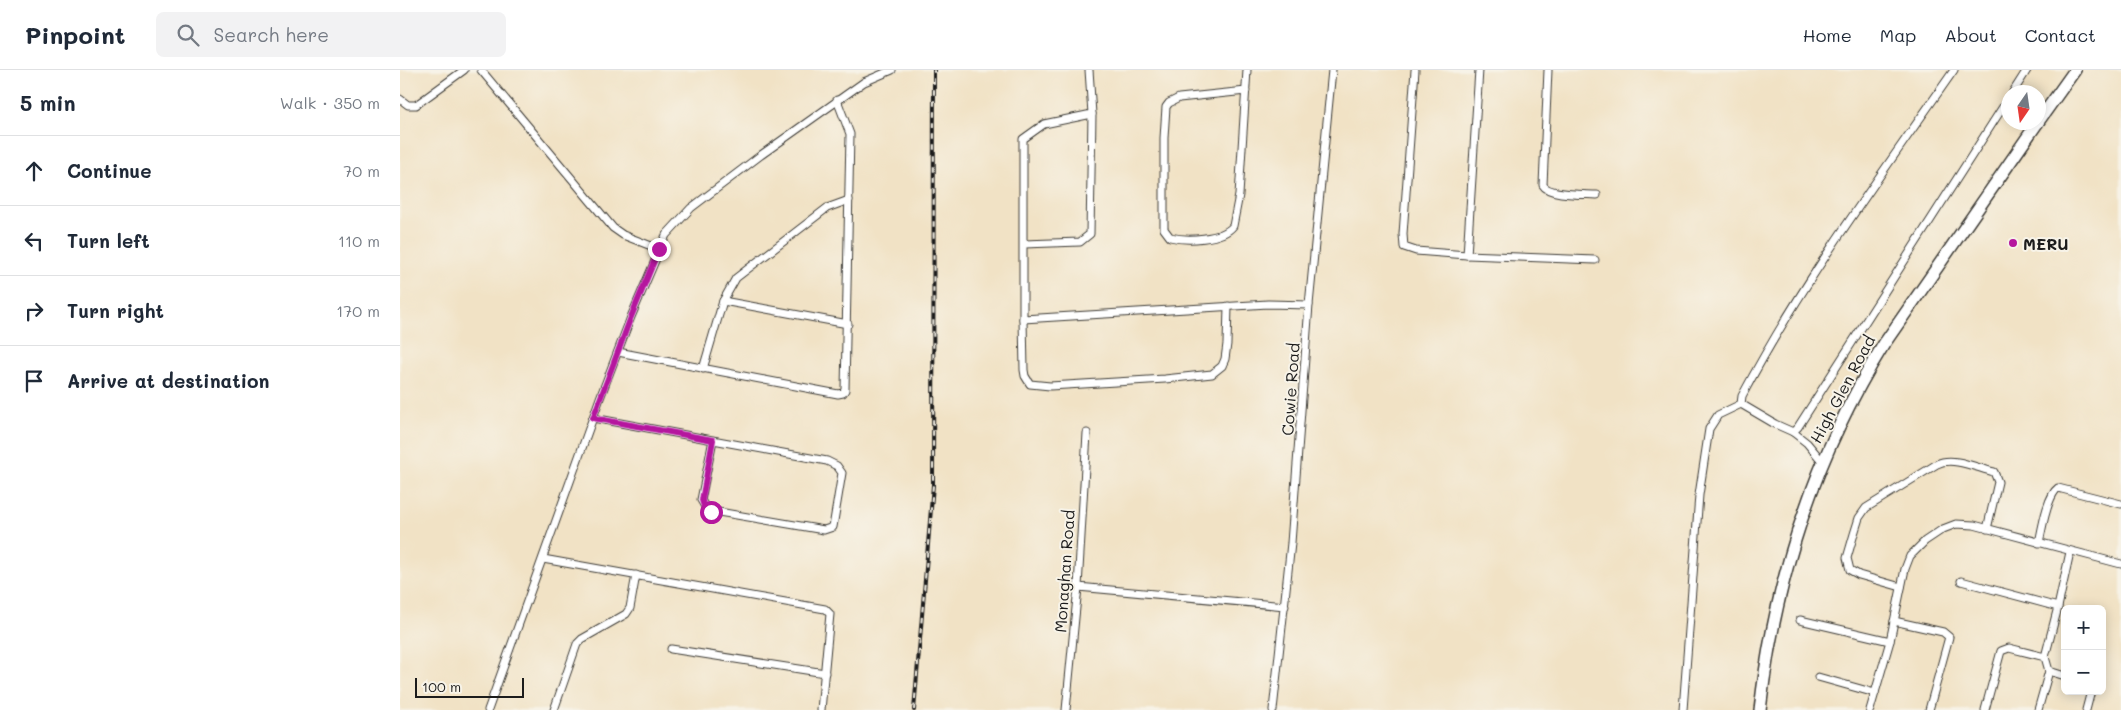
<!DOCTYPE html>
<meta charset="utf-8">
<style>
:root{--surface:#fff;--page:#f2f2f3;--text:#1f2937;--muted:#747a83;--line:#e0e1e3}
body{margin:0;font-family:Mali,sans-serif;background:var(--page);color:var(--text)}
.controls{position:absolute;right:15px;bottom:15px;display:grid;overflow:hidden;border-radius:8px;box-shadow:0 2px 12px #0003}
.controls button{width:45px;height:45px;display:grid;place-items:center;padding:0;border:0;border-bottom:1px solid var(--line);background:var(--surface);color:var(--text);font:25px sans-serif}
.compass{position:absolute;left:1601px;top:15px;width:45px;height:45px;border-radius:50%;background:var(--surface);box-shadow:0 2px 12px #0003;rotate:193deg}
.scale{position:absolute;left:15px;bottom:12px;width:109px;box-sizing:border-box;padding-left:5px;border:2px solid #1c1c1c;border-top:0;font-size:14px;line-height:18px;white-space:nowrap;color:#1c1c1c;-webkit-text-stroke:4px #f7f3e8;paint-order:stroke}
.stop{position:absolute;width:15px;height:15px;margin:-11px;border:4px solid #b5179e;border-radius:50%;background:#fff}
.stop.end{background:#b5179e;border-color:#fff;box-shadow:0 1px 5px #0008}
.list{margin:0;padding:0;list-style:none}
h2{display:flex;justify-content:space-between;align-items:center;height:65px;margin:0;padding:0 20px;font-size:21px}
h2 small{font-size:16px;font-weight:400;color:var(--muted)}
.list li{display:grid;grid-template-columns:32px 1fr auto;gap:15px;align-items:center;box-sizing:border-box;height:70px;padding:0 20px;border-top:1px solid var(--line)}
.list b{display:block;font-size:19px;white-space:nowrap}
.list em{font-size:16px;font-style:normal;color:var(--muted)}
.icon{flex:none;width:28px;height:28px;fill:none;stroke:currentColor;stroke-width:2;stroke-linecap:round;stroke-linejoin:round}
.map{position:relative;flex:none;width:1721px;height:640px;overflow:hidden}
header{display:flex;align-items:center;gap:30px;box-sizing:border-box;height:70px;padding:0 25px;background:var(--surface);border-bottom:1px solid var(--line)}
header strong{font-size:24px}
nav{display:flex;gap:28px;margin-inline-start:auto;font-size:18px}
.search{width:350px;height:45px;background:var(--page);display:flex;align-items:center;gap:12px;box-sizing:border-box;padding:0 18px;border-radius:8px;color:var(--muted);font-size:19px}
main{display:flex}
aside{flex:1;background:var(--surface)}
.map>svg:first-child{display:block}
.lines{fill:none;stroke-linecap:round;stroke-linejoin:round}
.street-casing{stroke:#3c3a35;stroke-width:9}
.primary-casing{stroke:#3c3a35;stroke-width:14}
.street{stroke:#fff;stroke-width:7}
.primary{stroke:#fff;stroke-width:11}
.rail-casing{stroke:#1c1c1c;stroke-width:4}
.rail{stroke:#f7f3e8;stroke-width:2;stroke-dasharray:5.5;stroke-linecap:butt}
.route{stroke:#b5179e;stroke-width:6}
.poi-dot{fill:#b5179e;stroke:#f7f3e8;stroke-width:2}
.labels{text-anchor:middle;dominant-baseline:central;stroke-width:4;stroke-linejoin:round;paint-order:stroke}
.poi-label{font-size:16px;font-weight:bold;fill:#1c1c1c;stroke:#f7f3e8;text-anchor:start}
.street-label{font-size:16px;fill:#1c1c1c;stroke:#f7f3e8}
</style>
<header>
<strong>Pinpoint</strong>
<div class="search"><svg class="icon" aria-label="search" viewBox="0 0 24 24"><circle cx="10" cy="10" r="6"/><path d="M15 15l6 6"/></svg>Search here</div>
<nav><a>Home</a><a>Map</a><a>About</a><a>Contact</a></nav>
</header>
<main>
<aside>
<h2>5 min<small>Walk · 350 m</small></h2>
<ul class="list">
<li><svg class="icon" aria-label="ahead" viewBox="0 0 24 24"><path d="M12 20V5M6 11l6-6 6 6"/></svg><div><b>Continue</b></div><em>70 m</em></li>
<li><svg class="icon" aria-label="left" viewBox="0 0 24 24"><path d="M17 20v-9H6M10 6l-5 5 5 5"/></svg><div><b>Turn left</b></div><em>110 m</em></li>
<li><svg class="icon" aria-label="right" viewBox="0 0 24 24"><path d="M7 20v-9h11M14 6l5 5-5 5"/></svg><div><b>Turn right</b></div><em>170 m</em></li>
<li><svg class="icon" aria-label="arrive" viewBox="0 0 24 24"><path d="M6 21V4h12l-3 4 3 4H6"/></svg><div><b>Arrive at destination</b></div></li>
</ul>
</aside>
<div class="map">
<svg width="1721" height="640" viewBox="0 0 1721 640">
<rect width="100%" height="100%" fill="#f7f3e8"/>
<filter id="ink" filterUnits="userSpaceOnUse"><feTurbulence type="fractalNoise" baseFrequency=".02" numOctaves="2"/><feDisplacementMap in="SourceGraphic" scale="10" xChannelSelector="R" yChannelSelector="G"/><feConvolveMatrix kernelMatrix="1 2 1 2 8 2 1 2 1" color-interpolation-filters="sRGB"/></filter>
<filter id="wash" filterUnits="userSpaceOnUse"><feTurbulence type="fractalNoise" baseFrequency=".0096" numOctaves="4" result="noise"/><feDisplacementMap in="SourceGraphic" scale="20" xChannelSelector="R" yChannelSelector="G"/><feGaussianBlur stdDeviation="1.12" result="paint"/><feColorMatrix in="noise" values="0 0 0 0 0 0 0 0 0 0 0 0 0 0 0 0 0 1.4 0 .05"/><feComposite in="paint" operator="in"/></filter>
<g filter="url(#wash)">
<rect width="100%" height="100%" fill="#f1e2c5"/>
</g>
<g filter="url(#ink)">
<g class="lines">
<g class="street-casing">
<g id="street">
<path d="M 81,0 L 213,158 L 223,165 L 259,179"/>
<path d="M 1015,0 L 1003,164 L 1004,177 L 1016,181 L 1067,185 L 1195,190"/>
<path d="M 1148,0 L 1143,115 C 1149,126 1185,124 1197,125"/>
<path d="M 846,21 L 779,28 L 769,33 L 766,37 L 764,68 L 764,159 L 770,167 C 786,171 822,170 833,156 L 839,125 L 847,0"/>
<path d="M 1613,22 L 1627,0"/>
<path d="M 0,29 L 8,35 L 16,35 L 64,0"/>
<path d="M 692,44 L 644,54 L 623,69 L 623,249 L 868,234 L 909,235"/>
<path d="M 624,174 L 680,172 L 690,164 L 692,44 L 689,0"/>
<path d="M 1067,185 L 1079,0"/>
<path d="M 323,231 L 448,254"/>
<path d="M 623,249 L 624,300 L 625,306 L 630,314 L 650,316 L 765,309 L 812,304 L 822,296 L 825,289 L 827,274 L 828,236"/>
<path d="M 218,282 L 438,324 L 443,323 L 445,320 L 450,64 L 437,30"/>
<path d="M 303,299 L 323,231 L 336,208 L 427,138 L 449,130"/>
<path d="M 1341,334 L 1342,326 C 1403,211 1480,106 1554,0"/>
<path d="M 1341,334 L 1375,354 L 1393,362 L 1407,373 L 1422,391"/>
<path d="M 193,348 L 427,391 L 437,396 L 442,403 L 433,457 L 424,460 L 307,440 L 301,430 L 313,370"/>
<path d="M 1393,362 L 1398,357 L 1608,29"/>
<path d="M 1639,473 C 1642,459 1647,426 1658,418 L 1721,434"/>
<path d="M 143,489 L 425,539 L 430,544 L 421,640"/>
<path d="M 1561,511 L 1658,537 L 1645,587 L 1609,578 L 1601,581 L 1585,640"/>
<path d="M 678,517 L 885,536"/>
<path d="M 1501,517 L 1459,505 L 1450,500 L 1447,488 L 1454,464 L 1459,448 L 1466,438 L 1537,394 C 1553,386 1577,398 1594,402 L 1598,412 L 1587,459"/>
<path d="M 1658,537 L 1670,482"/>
<path d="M 1400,550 L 1490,571"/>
<path d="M 1494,551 L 1543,562 L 1549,567 L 1529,640"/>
<path d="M 271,579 L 425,603"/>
<path d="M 1649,601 L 1665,606"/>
<path d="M 1418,607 L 1475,623"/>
<path d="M 88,640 L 200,328 L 231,247 L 266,165 L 291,138 L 361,85 L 464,12 L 492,0"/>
<path d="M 154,640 L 177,574 L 182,569 L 226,544 L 230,538 L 236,505"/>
<path d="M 666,640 L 678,517 L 687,363"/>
<path d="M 873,640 L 891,473 L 909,235 L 932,0"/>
<path d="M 1283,640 L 1299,425 L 1309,359 L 1318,345 L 1341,334"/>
<path d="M 1470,640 L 1490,571 L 1505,499 L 1510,486 L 1525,471 L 1543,459 L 1556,454 L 1574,455 L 1721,494"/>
<path d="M 1638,640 L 1649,601 L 1645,587"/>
<path d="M 1686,640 L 1691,621"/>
</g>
</g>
<g class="primary-casing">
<g id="primary">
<path d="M 1638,52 L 1675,0"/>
<path d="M 1360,640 C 1375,509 1415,385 1484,274 L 1638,52"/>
</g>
</g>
<use href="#street" class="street"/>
<use href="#primary" class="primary"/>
<g class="rail-casing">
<path id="rail" d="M 514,640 L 533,415 L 534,0"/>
</g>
<use href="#rail" class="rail"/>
</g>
</g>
<g class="lines" filter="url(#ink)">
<path class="route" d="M 259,179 L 231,247 L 193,348 L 313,370 L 302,430 L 304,437 L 311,442"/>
</g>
<circle class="poi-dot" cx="1613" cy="173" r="5"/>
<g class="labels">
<g class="poi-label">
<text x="1623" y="173">MERU</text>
</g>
<g class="street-label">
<text transform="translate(890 319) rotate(-86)">Cowie Road</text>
<text transform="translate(1442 319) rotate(-62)">High Glen Road</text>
<text transform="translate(664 501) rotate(-86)">Monaghan Road</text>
</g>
</g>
</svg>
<div class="controls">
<button>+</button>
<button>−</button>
</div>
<svg class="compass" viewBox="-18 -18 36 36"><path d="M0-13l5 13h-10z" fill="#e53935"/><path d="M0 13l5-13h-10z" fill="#747a83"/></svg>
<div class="scale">100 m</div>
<div class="stop" style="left:311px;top:442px"></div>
<div class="stop end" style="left:259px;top:179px"></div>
</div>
</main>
